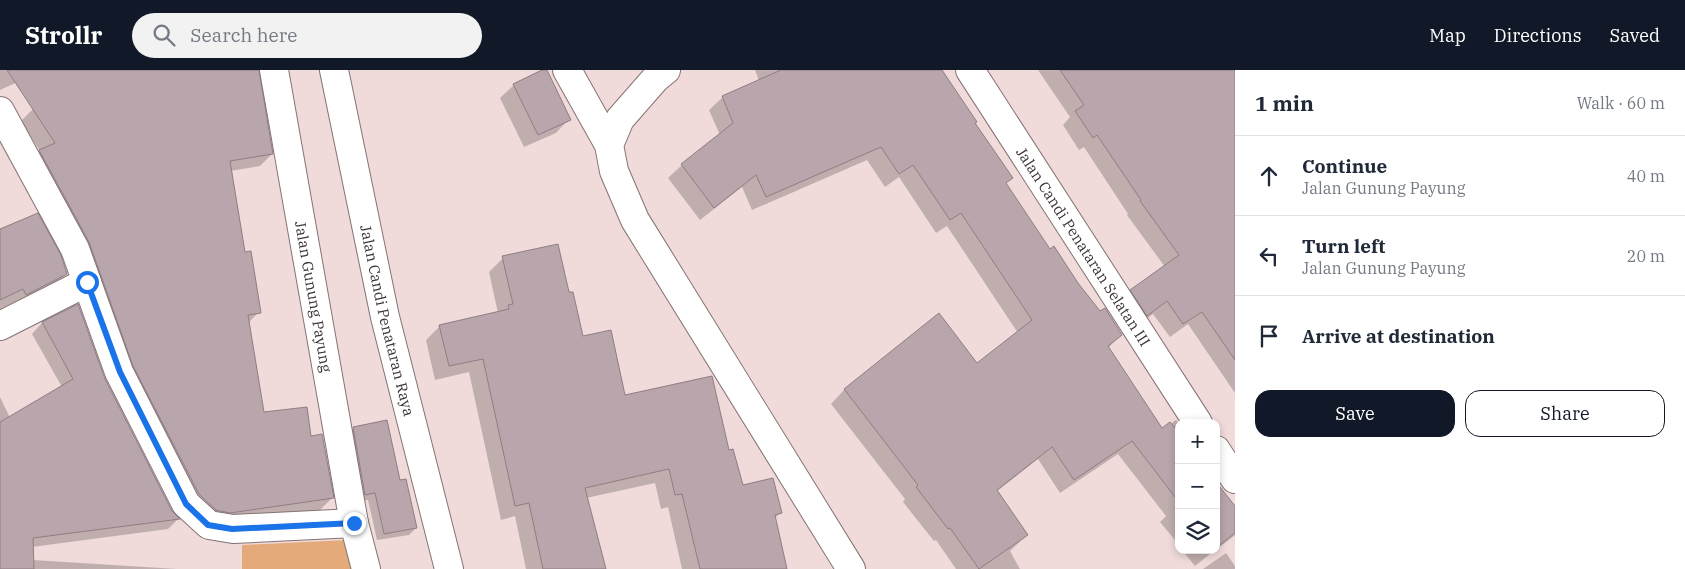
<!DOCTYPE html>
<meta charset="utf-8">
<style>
:root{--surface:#fff;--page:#f2f2f3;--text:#1f2937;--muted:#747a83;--line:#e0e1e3;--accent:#111827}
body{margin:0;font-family:"IBM Plex Serif",serif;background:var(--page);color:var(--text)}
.controls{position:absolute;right:15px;bottom:15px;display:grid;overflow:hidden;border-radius:10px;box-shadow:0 2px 8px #0003}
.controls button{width:45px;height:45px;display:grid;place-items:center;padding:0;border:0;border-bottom:1px solid var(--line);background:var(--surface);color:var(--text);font:25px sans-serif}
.stop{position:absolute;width:15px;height:15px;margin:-11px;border:4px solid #1a73e8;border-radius:50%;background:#fff}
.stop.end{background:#1a73e8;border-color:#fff;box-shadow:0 1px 5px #0008}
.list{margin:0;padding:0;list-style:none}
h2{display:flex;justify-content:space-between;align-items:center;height:65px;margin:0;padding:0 20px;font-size:21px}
h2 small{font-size:16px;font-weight:400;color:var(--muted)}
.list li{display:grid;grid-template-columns:32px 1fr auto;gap:15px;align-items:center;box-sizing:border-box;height:80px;padding:0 20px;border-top:1px solid var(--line)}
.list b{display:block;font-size:19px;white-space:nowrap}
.list p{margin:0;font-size:16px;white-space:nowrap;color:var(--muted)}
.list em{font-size:16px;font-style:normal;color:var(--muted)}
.actions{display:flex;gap:10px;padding:15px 20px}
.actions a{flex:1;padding:11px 0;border:1px solid var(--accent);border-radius:15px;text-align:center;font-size:18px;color:var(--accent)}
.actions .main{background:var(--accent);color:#fff}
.icon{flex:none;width:28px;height:28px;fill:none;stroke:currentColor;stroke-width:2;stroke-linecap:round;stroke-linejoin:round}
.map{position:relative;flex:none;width:1235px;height:499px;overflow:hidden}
header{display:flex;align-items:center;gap:30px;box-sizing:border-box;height:70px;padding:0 25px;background:var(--accent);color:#fff}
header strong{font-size:24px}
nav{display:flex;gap:28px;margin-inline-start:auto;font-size:18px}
.search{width:350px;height:45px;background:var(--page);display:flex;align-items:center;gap:12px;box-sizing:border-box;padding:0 18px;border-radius:28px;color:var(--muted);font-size:19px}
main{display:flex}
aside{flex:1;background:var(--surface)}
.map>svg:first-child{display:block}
.green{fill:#e4aa7a}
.shadow{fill:#0003}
.building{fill:#b9a6ac;stroke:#8f7d83}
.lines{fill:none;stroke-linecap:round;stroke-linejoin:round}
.minor-casing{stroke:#857373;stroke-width:30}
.major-casing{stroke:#857373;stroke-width:30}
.minor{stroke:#fff;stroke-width:28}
.major{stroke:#fff;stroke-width:28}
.route{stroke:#1a73e8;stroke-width:6}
.labels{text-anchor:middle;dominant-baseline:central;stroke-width:4;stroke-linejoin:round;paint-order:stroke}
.street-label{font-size:15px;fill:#3d3535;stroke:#f0dada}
</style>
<header>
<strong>Strollr</strong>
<div class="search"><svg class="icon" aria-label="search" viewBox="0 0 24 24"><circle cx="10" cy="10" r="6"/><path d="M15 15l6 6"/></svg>Search here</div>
<nav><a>Map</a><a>Directions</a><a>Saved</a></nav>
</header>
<main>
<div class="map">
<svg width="1235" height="499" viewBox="0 0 1235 499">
<rect width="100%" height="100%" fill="#f0dada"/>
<path class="green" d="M 347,470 L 354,499 L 242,499 L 242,475 Z"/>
<g class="shadow">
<path d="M 0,0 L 44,0 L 0,20 Z"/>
<path d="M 82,0 L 257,0 L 272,84 L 260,96 L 230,101 L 244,183 L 259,242 L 248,253 L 263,344 L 310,367 L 332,428 L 320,440 L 217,454 L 204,452 L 28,93 L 40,81 L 21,51 L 33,39 Z"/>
<path d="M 546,0 L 569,49 L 556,63 L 524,77 L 500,28 L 514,15 Z"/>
<path d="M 755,0 L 937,0 L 1011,108 L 1005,114 L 1049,180 L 1100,243 L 1121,265 L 1108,278 L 1162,360 L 1176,350 L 1179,354 L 1179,475 L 1160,452 L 1166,446 L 1118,384 L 1060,423 L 1038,389 L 996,422 L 1027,465 L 1010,481 L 1020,499 L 956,499 L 936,470 L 934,471 L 903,432 L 905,429 L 831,334 L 844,320 L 939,245 L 977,295 L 1018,263 L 947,156 L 936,163 L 899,107 L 885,117 L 867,90 L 752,140 L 742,117 L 700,150 L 668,108 L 682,95 L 720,65 L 709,40 L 723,27 L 759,11 Z"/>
<path d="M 1038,0 L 1235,0 L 1235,323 L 1188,254 L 1170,267 L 1153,244 L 1134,258 L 1118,234 L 1131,221 L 1165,197 L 1127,145 L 1128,144 L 1084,77 L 1079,80 L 1063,55 L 1070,47 Z"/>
<path d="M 0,161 L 66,204 L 53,217 L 0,240 Z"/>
<path d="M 503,188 L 568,224 L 583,268 L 624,327 L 728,381 L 742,416 L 780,443 L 775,448 L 782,499 L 682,499 L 668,437 L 661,439 L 655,413 L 586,428 L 605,499 L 526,499 L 515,446 L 501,450 L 469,302 L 435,310 L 426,270 L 440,256 L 498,243 L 489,202 Z"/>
<path d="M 77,236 L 104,310 L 171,442 L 178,449 L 168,459 L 32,477 L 33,490 L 177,499 L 0,499 L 0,327 L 10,348 L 62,317 L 32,264 L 42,253 Z"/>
<path d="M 354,358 L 399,411 L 416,458 L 409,465 L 377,470 L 368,430 L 358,431 L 346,366 Z"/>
<path d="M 1216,414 L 1235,438 L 1235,465 L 1216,480 Z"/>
<path d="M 1182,480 L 1215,480 L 1195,496 Z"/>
<path d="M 1226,483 L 1235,496 L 1235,499 L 1203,499 Z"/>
</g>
<g class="building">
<path d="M 7,0 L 259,0 L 273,84 L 230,91 L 245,182 L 251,181 L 261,243 L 248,245 L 264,342 L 307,337 L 311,366 L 322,364 L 334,428 L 230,443 L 216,440 L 199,424 L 133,296 L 89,172 L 39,80 L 55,73 Z"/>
<path d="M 542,0 L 547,0 L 571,50 L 538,65 L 513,14 Z"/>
<path d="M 781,0 L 942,0 L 977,52 L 975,53 L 1013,108 L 1006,113 L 1050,179 L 1054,176 L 1078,213 L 1100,241 L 1105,238 L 1122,265 L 1108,276 L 1162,358 L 1170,352 L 1179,363 L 1179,432 L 1132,371 L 1074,410 L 1052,377 L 997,420 L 1028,465 L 979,499 L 950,458 L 948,459 L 916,417 L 918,415 L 844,319 L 939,243 L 977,293 L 1032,250 L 961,143 L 950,150 L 913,95 L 899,104 L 881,77 L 766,127 L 756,105 L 714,138 L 681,94 L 733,53 L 722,26 Z"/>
<path d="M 1060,0 L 1235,0 L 1235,290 L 1202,242 L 1183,254 L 1167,231 L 1147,246 L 1130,220 L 1179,185 L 1140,131 L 1141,130 L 1097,65 L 1093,68 L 1075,41 L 1084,35 Z"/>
<path d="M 38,143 L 61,185 L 67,204 L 26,225 L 23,219 L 0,230 L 0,159 Z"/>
<path d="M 558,174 L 569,222 L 573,222 L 583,266 L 611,260 L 625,325 L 712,306 L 729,380 L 733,379 L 743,415 L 773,408 L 782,443 L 775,445 L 787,499 L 700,499 L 682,424 L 675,425 L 669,399 L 585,418 L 606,499 L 543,499 L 529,433 L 515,436 L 483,289 L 449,296 L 439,255 L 509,239 L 508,235 L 513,234 L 502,186 Z"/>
<path d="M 78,234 L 105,309 L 172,441 L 180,449 L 33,468 L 34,499 L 0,499 L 0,352 L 73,309 L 42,252 Z"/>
<path d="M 387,350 L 400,410 L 406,409 L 417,458 L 384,464 L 375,423 L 365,425 L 353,357 Z"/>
<path d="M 1216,412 L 1235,436 L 1235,463 L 1216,478 Z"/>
</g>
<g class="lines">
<g class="minor-casing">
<g id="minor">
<path id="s1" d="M 274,0 L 354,453 L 366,499"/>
<path d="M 567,0 L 609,75 L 614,101 L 635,150 L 851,499"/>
<path id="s2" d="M 970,0 L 1198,353"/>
<path d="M 0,41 L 75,179 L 119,302 L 186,434 L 209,455 L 233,459 L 354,453"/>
<path d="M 609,75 L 620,49 L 655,9 L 666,0"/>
<path d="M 0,256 L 87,212"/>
<path d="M 1216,380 L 1235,409"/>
</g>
</g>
<g class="major-casing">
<g id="major">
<path id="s3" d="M 334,0 L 385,247 L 449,499"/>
</g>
</g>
<use href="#minor" class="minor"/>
<use href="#major" class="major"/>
</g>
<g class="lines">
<path class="route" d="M 87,212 L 120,302 L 186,434 L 208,455 L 232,459 L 354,453"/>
</g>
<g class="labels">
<g class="street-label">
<text stroke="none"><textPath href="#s2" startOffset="210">Jalan Candi Penataran Selatan III</textPath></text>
<text stroke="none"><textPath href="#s1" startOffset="230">Jalan Gunung Payung</textPath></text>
<text stroke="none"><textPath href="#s3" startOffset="256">Jalan Candi Penataran Raya</textPath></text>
</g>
</g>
</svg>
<div class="controls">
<button>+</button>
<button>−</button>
<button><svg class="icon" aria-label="layers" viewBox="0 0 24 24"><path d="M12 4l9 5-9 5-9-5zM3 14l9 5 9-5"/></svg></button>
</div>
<div class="stop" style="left:87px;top:212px"></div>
<div class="stop end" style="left:354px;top:453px"></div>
</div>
<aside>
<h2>1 min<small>Walk · 60 m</small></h2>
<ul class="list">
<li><svg class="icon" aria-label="ahead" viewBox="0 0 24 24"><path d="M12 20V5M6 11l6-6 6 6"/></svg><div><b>Continue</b><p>Jalan Gunung Payung</p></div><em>40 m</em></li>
<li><svg class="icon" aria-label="left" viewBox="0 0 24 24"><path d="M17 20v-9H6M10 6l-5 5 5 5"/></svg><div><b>Turn left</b><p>Jalan Gunung Payung</p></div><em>20 m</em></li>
<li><svg class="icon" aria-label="arrive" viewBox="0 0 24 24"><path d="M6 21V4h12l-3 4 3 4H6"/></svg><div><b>Arrive at destination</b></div></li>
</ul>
<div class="actions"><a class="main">Save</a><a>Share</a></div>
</aside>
</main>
